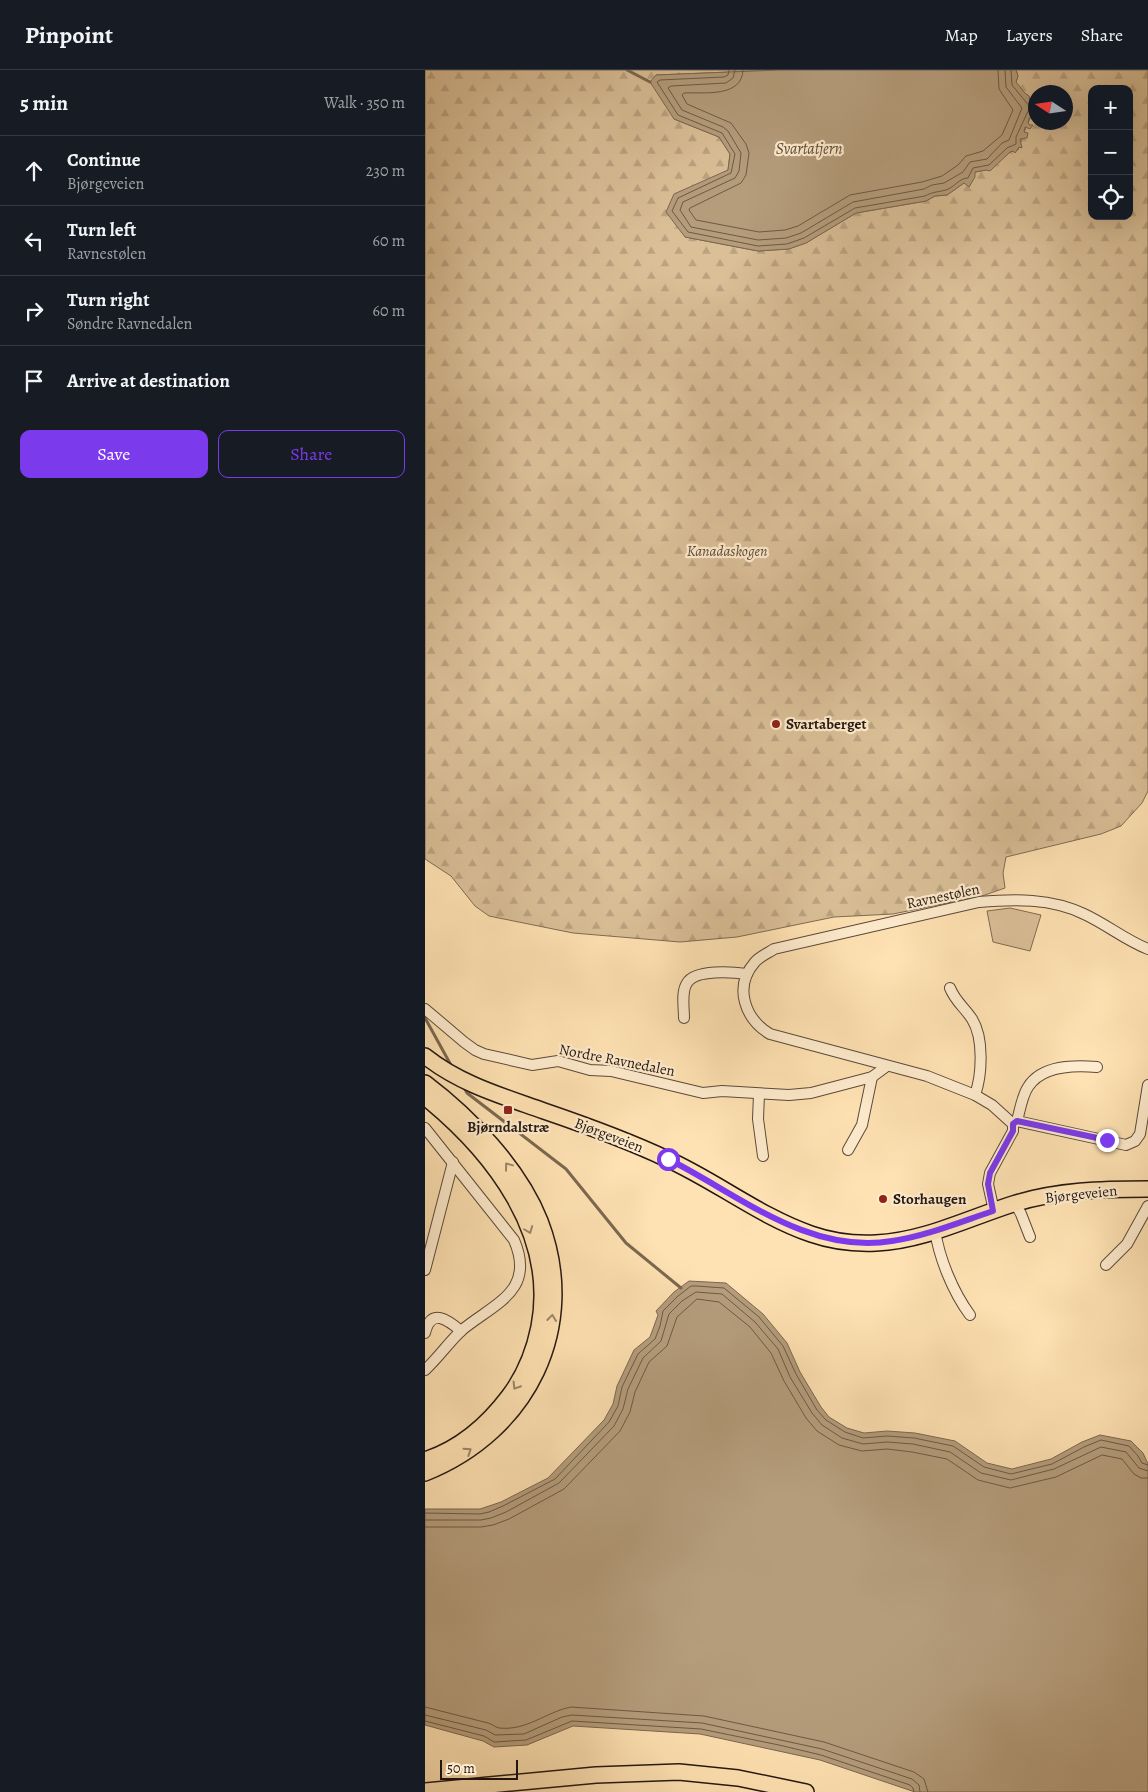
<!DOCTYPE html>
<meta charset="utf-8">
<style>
:root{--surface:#171b24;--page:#242831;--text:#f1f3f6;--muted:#9ea1a6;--line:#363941;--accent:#7c3aed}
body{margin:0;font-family:Alegreya,serif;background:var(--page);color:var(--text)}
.controls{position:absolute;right:15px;top:15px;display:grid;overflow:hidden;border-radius:10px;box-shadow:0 5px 20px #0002}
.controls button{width:45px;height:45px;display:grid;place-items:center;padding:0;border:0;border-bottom:1px solid var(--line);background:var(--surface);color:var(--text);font:25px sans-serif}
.compass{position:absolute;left:603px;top:15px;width:45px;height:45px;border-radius:50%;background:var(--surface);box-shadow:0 5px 20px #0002;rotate:282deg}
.scale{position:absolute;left:15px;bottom:12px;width:78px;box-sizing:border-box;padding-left:5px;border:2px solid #241711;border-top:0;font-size:14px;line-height:18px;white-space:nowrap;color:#241711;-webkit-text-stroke:4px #ffecce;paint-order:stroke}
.stop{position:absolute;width:15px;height:15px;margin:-11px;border:4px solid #7c3aed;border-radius:50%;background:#fff}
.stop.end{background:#7c3aed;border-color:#fff;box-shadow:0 1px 5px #0008}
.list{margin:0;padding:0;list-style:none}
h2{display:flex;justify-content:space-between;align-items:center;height:65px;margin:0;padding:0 20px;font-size:21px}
h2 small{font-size:16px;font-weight:400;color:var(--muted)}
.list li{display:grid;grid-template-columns:32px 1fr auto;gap:15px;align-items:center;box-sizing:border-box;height:70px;padding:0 20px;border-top:1px solid var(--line)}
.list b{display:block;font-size:19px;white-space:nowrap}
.list p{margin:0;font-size:16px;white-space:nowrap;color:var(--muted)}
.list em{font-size:16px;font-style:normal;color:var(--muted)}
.actions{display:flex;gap:10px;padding:15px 20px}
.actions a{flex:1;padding:11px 0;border:1px solid var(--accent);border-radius:10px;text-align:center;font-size:18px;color:var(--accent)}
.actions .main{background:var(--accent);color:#fff}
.icon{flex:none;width:28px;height:28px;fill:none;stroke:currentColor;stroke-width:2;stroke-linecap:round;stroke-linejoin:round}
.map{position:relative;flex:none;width:723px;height:1722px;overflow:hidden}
header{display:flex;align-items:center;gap:30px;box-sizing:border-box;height:70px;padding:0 25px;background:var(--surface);border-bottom:1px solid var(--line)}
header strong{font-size:24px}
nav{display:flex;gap:28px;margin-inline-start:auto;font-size:18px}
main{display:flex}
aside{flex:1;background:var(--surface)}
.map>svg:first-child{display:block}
.forest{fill:url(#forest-firs);stroke:#7f6b54;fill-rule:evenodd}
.pitch{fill:#dabf97;stroke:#7f6b54}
.water{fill:#b59d7c;stroke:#7b6751}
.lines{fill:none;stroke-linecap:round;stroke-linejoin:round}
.shore{stroke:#6c5a46;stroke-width:1}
.stream{stroke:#7b6751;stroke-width:3}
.minor-casing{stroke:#5b4a3a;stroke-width:12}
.primary-casing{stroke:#241711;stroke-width:18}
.minor{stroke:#ffecce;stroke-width:10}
.primary{stroke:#ffe2b3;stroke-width:15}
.oneway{stroke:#9c876a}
.route{stroke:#7c3aed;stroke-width:6}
.poi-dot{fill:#8f2418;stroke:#ffecce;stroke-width:2}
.labels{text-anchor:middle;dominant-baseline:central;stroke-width:4.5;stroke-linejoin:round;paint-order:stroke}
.park-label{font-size:15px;font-style:italic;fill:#5b4939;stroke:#ffecce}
.poi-label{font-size:15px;font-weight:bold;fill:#241711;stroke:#ffecce;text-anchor:start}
.street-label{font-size:15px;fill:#241711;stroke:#ffecce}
.water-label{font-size:16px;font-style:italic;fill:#5e4d3c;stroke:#ffecce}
</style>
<header>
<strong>Pinpoint</strong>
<nav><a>Map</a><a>Layers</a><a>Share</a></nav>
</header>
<main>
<aside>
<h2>5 min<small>Walk · 350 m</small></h2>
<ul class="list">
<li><svg class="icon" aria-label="ahead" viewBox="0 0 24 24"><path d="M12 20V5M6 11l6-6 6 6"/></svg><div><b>Continue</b><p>Bjørgeveien</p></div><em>230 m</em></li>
<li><svg class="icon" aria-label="left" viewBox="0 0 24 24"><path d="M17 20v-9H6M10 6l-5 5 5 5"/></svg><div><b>Turn left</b><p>Ravnestølen</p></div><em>60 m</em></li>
<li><svg class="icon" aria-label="right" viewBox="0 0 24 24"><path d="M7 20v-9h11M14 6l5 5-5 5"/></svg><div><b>Turn right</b><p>Søndre Ravnedalen</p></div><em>60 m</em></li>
<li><svg class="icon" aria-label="arrive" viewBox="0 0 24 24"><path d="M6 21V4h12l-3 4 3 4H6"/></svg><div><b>Arrive at destination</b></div></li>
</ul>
<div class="actions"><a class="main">Save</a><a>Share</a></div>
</aside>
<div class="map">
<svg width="723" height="1722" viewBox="0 0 723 1722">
<defs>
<pattern id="forest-firs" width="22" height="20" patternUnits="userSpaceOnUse" patternTransform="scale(1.25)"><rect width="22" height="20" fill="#dabf97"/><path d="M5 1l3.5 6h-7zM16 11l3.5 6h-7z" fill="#bba381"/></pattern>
</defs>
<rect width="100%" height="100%" fill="#ffe2b3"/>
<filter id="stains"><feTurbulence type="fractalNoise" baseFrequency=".004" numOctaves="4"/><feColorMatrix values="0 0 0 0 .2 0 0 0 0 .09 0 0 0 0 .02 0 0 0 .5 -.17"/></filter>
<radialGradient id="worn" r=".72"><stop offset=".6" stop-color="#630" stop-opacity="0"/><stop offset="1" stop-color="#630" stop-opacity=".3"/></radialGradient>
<path class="forest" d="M 0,0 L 354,0 L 231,5 L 249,49 L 294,67 L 305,84 L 303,100 L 260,167 L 333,181 L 363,179 L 381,173 L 431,143 L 501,131 L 510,126 L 522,125 L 539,113 L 550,102 L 561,100 L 585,82 L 593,80 L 601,57 L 605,55 L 603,53 L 610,37 L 610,52 L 640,52 L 640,22 L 610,22 L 610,26 L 605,30 L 604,26 L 599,23 L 591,12 L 593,6 L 591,0 L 723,0 L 723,721 L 717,733 L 696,756 L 676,764 L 581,787 L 578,803 L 580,818 L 557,826 L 468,844 L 409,847 L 312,867 L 255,872 L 148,863 L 64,846 L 50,836 L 26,806 L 0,789 ZM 667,19 L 704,19 L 704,146 L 667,146 Z"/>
<path class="pitch" d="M 585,838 L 616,845 L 605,881 L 568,872 L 562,841 Z"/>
<g class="water">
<path d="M 354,0 L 591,0 L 593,6 L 591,12 C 596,17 598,23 604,26 L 605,30 L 610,26 L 610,37 L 607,45 L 610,48 L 604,48 L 603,53 L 605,55 L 608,55 L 605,59 L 600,57 L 599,62 L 603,63 L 602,68 L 595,69 L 597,78 L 594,77 L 590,83 L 588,81 L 585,82 L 565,101 L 561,100 L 550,102 L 550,107 L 544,117 L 539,113 L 522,125 L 510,126 L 501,131 L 431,143 L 381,173 L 364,179 L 333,181 L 260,167 L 241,142 L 249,124 L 303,100 L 305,84 L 294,67 L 249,49 L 225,12 L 231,5 Z"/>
<path d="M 264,1211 L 301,1213 L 338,1244 L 362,1273 L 375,1302 L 396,1337 L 404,1347 L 422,1358 L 439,1363 L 462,1361 L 490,1363 L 530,1371 L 562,1393 L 587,1399 L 626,1389 L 657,1372 L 675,1365 L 706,1371 L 718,1383 L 723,1394 L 723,1722 L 490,1722 L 395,1690 L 275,1664 L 148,1656 L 102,1675 L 69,1677 L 58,1671 L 0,1655 L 0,1439 L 55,1439 L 76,1432 L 123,1408 L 179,1350 L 188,1334 L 192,1316 L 209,1280 L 225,1267 L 233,1245 L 231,1241 L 249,1222 Z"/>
</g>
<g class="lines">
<g class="shore">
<path d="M 304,0 L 303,5 L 299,7 L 235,10 L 232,12 L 253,45 L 297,63 L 310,84 L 306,103 L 253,128 L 247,141 L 263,162 L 333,176 L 362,174 L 379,168 L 430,138 L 500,126 C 507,122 513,122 521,120 C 530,117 534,108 543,108 L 548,98 L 564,95 L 582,78 L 591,74 L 591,67 L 605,37 L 587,15 L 586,0"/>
<path d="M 310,0 L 308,8 L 301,13 L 246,16 L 243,18 L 257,40 L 298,57 L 303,61 L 316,83 L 314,101 L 310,108 L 258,132 L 255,140 L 266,157 L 333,170 L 361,168 L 376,163 L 428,132 L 499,119 L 507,115 L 519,113 L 538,102 L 545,92 L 562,89 L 577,73 L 584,70 L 597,38 L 581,17 L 580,0"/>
<path d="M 318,0 C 317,28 279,22 259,23 L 257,25 L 262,34 L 306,53 L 321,74 L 324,83 L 321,105 L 316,113 L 265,138 L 264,140 L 271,150 L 334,162 L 360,160 L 373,156 L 425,125 L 497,112 L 517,106 L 533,95 L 541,86 L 558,81 L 577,65 L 588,40 L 574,19 L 573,0"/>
<path d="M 0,1443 L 55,1444 L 64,1442 L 78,1436 L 130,1409 L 184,1352 L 193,1336 L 197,1317 L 213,1284 L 230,1269 L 235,1256 L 238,1241 L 253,1226 L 266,1216 L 271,1216 L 299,1218 L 334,1247 L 358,1276 L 371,1304 L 392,1340 L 401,1350 L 420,1362 L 438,1368 L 462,1366 L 489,1368 L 528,1376 L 559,1397 L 586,1404 L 627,1394 L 659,1377 L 676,1370 L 704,1376 L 713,1386 L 717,1393 L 723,1395"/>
<path d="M 0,1450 L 56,1450 L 66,1448 L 81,1442 L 134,1413 L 189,1356 L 198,1339 L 203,1319 L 218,1288 L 236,1271 L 244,1244 L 257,1231 L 271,1222 L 297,1224 L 330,1252 L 353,1279 L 365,1307 L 387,1343 L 397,1355 L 417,1368 L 438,1374 L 462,1372 L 488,1374 L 525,1382 L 556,1403 L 586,1410 L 629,1399 L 676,1377 L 701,1382 L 714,1398 L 723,1401"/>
<path d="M 0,1457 L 56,1457 L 68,1455 L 84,1449 L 139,1419 L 195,1361 L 205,1342 L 210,1322 L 224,1292 L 242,1276 L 252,1247 L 272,1229 L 294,1232 L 325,1257 L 346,1283 L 359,1311 L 381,1348 L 392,1361 L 414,1375 L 437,1381 L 462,1379 L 487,1382 L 522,1389 L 553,1410 L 585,1418 L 631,1407 L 677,1385 L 697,1389 L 709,1404 L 716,1408 L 723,1408"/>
<path d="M 0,1637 L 63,1653 C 67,1654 70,1657 74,1658 C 102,1661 121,1642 146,1637 L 279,1646 L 399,1672 L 489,1702 L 499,1709 L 503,1722"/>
<path d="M 0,1645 L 61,1660 L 70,1665 L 99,1664 L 137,1647 L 147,1645 L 277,1653 L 397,1679 L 487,1709 L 494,1715 L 495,1722"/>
<path d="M 0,1651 L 59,1666 L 69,1672 L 101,1670 L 147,1651 L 276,1659 L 354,1675 L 396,1685 L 485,1715 L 488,1718 L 489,1722"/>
</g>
<g class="stream">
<path d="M 202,0 L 225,12"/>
<path d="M 0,948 L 27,997"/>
<path d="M 38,1016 L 42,1023 L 141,1099 L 201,1173 L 256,1218"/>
</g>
<g class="minor-casing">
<g id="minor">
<path d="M 525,918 C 530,931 540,938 547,949 C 559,968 557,1005 550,1025"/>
<path d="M 0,939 L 39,972 L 50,980 L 59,984 L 107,995 L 133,991 L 165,1000 L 186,1001 L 278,1023 L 297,1021 L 364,1025 L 386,1023 L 447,1007 L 462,996"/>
<path d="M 259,948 C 259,937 256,922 262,913 C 270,899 308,902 322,904"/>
<path d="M 334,1024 L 333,1049 L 338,1086"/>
<path d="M 592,1051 L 701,1075 L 710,1071 L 715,1064 L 723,1015"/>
<path d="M 588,1054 L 592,1051 C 595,1040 597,1026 603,1017 C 617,995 649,995 672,997"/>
<path d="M 0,1058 L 89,1170 C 111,1221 70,1233 37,1260 C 24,1272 13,1288 0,1300"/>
<path d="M 423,1080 L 437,1055 L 447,1007"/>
<path d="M 590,1133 L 596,1144 L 605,1167"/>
<path d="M 569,1141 L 563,1114 L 565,1103 L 588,1061 L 588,1054 L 567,1035 L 550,1025 L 502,1006 L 345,964 C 320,949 308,917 330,892 C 334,887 343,883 349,879 L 554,832 C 589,829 626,828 659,844 C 681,854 700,870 723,879"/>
<path d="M 510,1160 C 514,1188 528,1222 545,1245"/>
<path d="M 681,1195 L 702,1174 L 723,1136"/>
<path d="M 0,1200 L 28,1092"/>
<path d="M 0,1263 C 6,1237 23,1250 36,1261"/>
</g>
</g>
<g class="primary-casing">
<g id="primary">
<path d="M 0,986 C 35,1014 77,1026 119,1041 C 160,1055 202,1070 242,1089 C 291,1111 334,1146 386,1164 C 406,1171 429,1174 451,1173 C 498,1171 544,1148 588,1134 C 632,1120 678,1119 723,1119"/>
<path d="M 0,1013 C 45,1047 94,1098 115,1151 C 156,1257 103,1362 0,1403"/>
<path d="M 0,1027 C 68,1082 132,1164 114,1257 C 109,1282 99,1306 84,1326 C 63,1354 34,1379 0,1390"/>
<path d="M 0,1721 L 171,1705 L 254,1702 L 313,1708 L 381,1722"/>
</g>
</g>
<use href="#minor" class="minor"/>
<use href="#primary" class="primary"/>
</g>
<defs><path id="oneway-chevron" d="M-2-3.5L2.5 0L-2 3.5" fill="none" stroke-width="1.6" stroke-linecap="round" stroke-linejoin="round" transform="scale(1.25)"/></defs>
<g class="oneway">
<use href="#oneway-chevron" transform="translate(83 1096) rotate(-127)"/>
<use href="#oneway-chevron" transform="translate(104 1160) rotate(69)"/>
<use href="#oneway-chevron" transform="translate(127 1248) rotate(-83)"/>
<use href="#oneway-chevron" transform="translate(91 1316) rotate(122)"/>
<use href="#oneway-chevron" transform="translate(43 1381) rotate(-34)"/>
</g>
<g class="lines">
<path class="route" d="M 243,1089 C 313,1124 383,1185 467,1171 C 501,1166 535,1152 568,1141 L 563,1114 L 565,1103 L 588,1061 L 588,1054 L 592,1051 L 682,1070"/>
</g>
<g class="poi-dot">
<circle cx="351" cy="654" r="5"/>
<rect x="78" y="1035" width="10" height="10" rx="2.5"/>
<circle cx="458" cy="1129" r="5"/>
</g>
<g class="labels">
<g class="park-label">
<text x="302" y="481">Kanadaskogen</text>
</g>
<g class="poi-label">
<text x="361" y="654">Svartaberget</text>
<text x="83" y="1057" text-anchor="middle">Bjørndalstræ</text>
<text x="468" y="1129">Storhaugen</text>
</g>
<g class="street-label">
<text transform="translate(518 826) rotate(-12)">Ravnestølen</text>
<text transform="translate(192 990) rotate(11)">Nordre Ravnedalen</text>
<text transform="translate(184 1065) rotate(21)">Bjørgeveien</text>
<text transform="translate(656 1124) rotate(-6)">Bjørgeveien</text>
</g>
<g class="water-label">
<text x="384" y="79">Svartatjern</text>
</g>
</g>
<rect width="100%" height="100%" filter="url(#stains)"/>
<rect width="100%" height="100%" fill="url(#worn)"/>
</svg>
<div class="controls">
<button>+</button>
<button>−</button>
<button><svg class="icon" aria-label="locate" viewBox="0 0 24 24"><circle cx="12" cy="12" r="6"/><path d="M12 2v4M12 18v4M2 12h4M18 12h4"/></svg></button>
</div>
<svg class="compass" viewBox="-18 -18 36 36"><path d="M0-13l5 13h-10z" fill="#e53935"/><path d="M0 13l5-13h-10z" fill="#9ea1a6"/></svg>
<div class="scale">50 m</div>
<div class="stop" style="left:243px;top:1089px"></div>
<div class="stop end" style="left:682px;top:1070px"></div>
</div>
</main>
